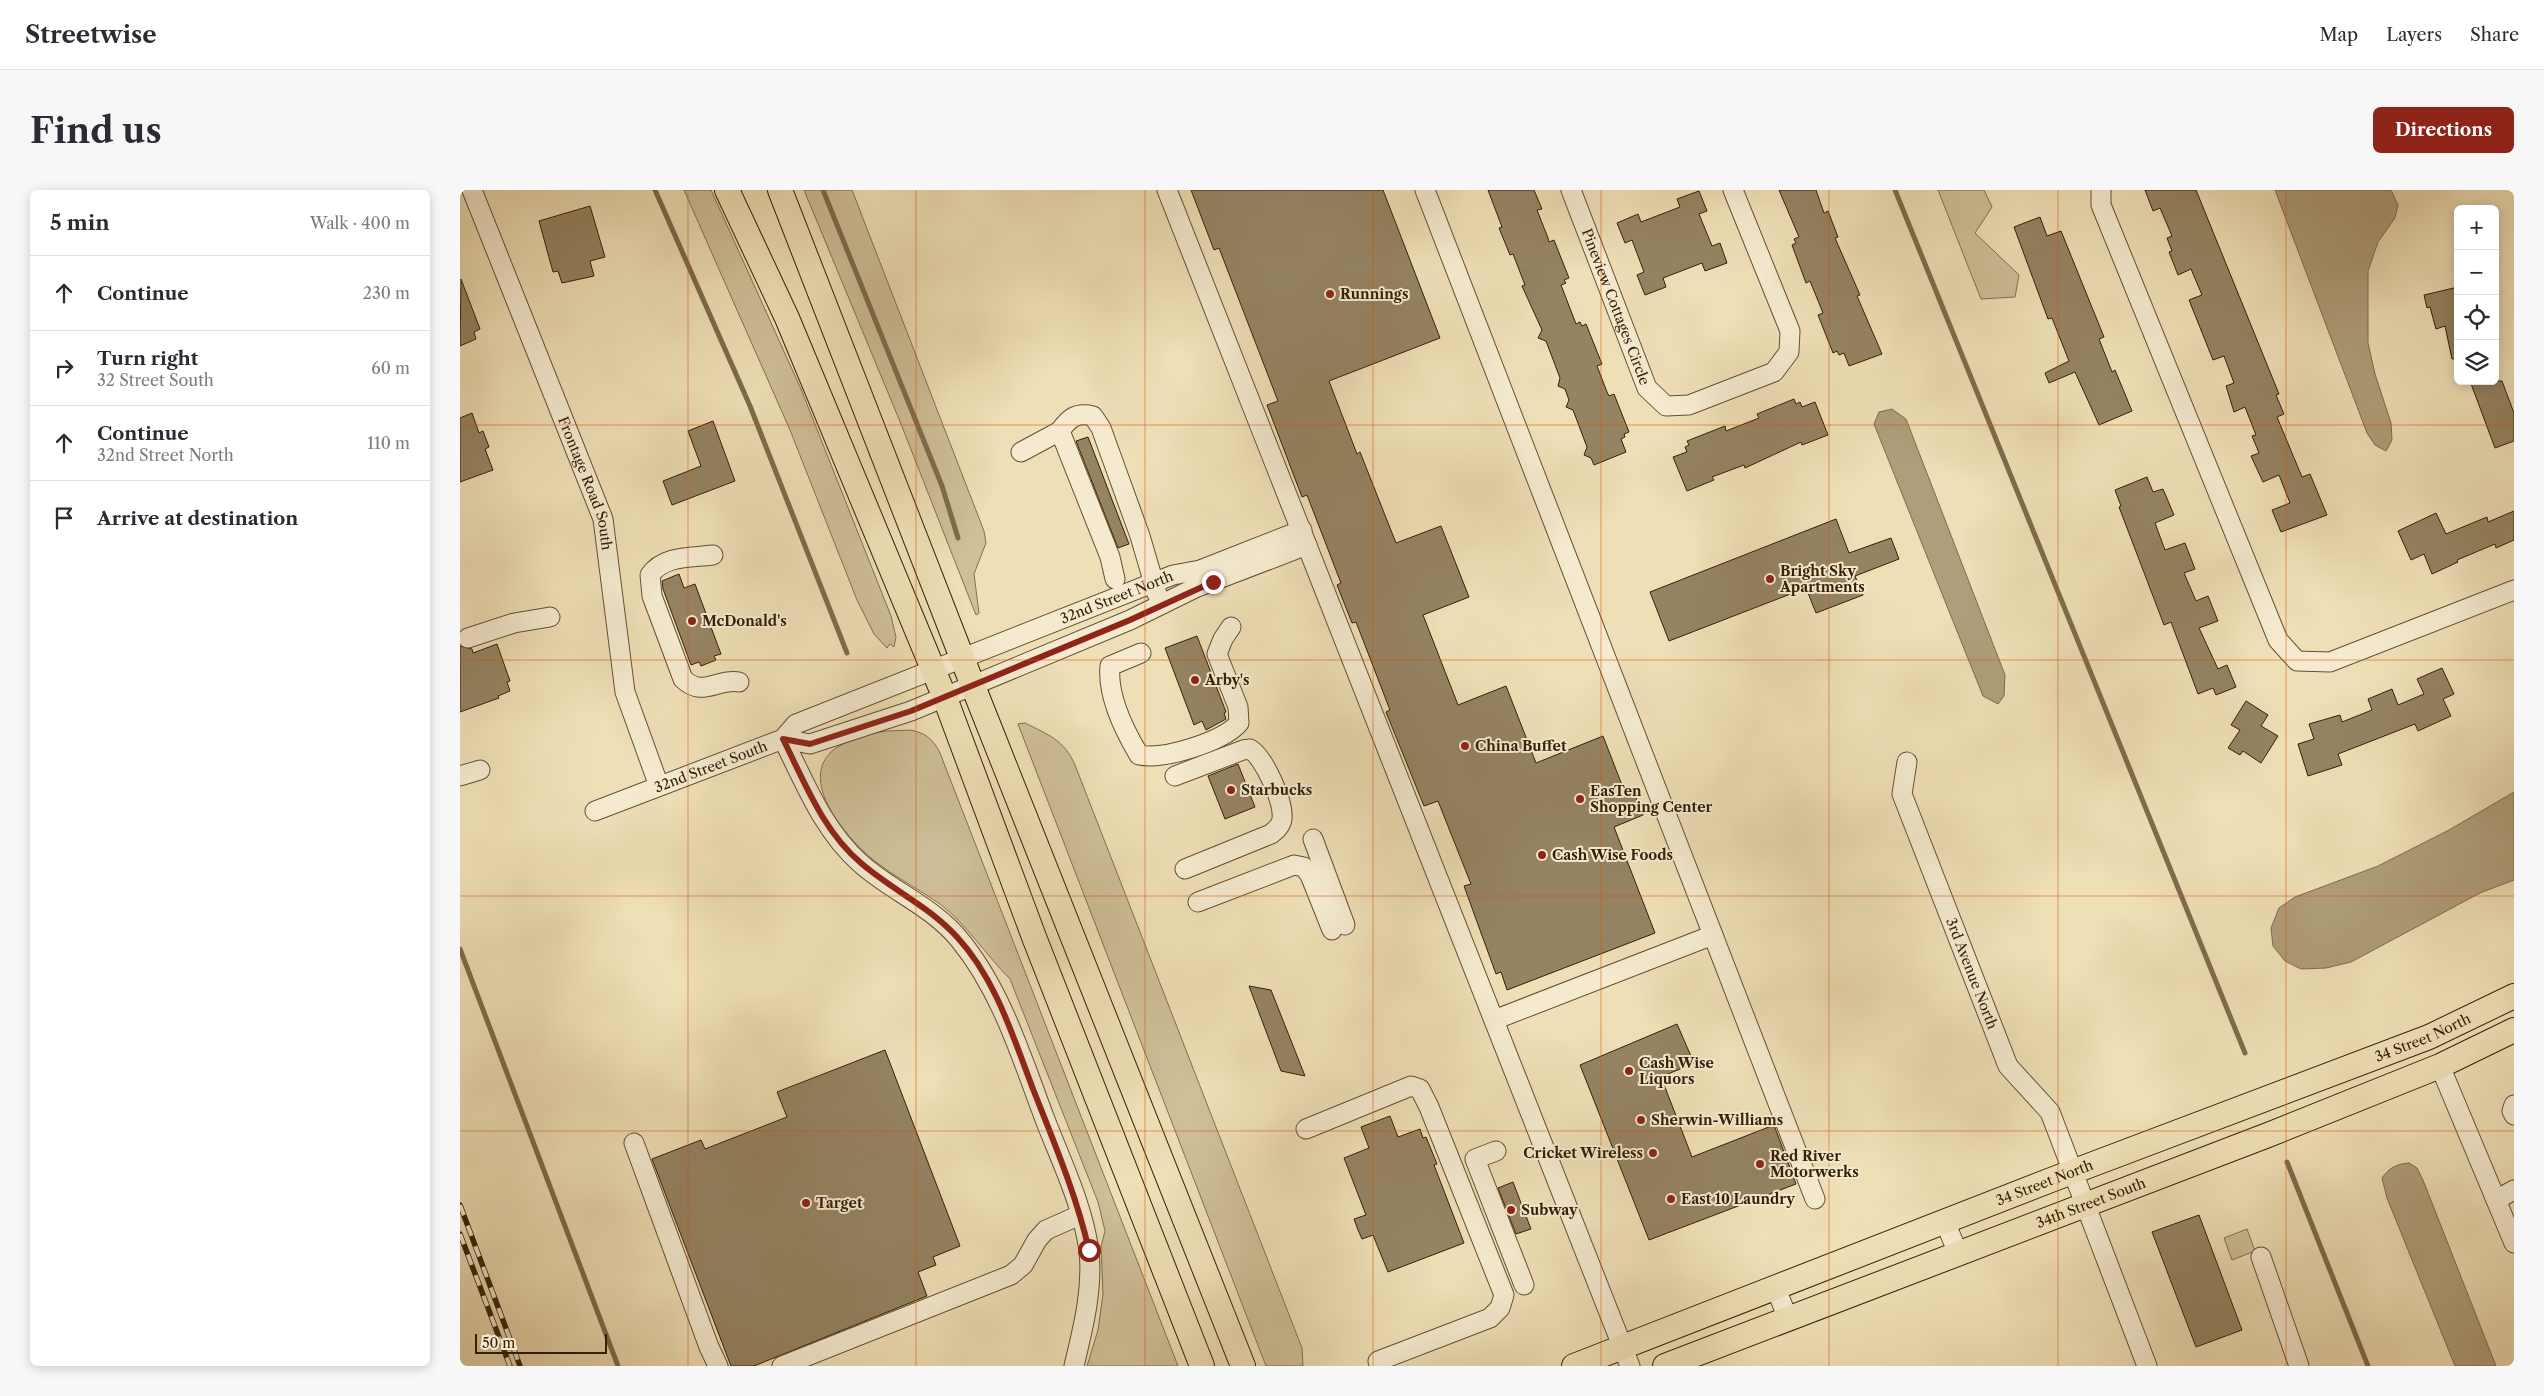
<!DOCTYPE html>
<meta charset="utf-8">
<style>
:root{--surface:#fff;--page:#f7f7f7;--text:#2b2b33;--muted:#7c7c81;--line:#e1e1e2;--accent:#8f2418}
body{margin:0;font-family:"Libre Caslon Text",serif;background:var(--page);color:var(--text)}
.controls{position:absolute;right:15px;top:15px;display:grid;overflow:hidden;border-radius:8px;box-shadow:0 2px 12px #0003}
.controls button{width:45px;height:45px;display:grid;place-items:center;padding:0;border:0;border-bottom:1px solid var(--line);background:var(--surface);color:var(--text);font:25px sans-serif}
.scale{position:absolute;left:15px;bottom:12px;width:132px;box-sizing:border-box;padding-left:5px;border:2px solid #332007;border-top:0;font-size:14px;line-height:18px;white-space:nowrap;color:#332007;-webkit-text-stroke:4px #f5ead0;paint-order:stroke}
.stop{position:absolute;width:15px;height:15px;margin:-11px;border:4px solid #8f2418;border-radius:50%;background:#fff}
.stop.end{background:#8f2418;border-color:#fff;box-shadow:0 1px 5px #0008}
.list{margin:0;padding:0;list-style:none}
h2{display:flex;justify-content:space-between;align-items:center;height:65px;margin:0;padding:0 20px;font-size:21px}
h2 small{font-size:16px;font-weight:400;color:var(--muted)}
.list li{display:grid;grid-template-columns:32px 1fr auto;gap:15px;align-items:center;box-sizing:border-box;height:75px;padding:0 20px;border-top:1px solid var(--line)}
.list b{display:block;font-size:19px;white-space:nowrap}
.list p{margin:0;font-size:16px;white-space:nowrap;color:var(--muted)}
.list em{font-size:16px;font-style:normal;color:var(--muted)}
.icon{flex:none;width:28px;height:28px;fill:none;stroke:currentColor;stroke-width:2;stroke-linecap:round;stroke-linejoin:round}
.map{position:relative;flex:none;width:2054px;height:1176px;overflow:hidden;border-radius:8px}
header{display:flex;align-items:center;gap:30px;box-sizing:border-box;height:70px;padding:0 25px;background:var(--surface);border-bottom:1px solid var(--line)}
header strong{font-size:24px}
nav{display:flex;gap:28px;margin-inline-start:auto;font-size:18px}
.intro{display:flex;align-items:center;justify-content:space-between;box-sizing:border-box;height:120px;padding:0 30px}
h1{margin:0;font-size:35px}
.button{padding:12px 22px;border-radius:8px;background:var(--accent);color:#fff;font-size:18px;font-weight:700}
main{display:flex;gap:30px;padding:0 30px}
aside{flex:1;background:var(--surface);border-radius:8px;box-shadow:0 2px 12px #0003}
.map>svg:first-child{display:block}
.green{fill:#cfbf98;stroke:#817050}
.water{fill:#af9e7a;stroke:#7d6c4c}
.lines{fill:none;stroke-linecap:round;stroke-linejoin:round}
.stream{stroke:#7d6c4c;stroke-width:5}
.building{fill:#958362;stroke:#332007}
.minor-casing{stroke:#625033;stroke-width:21}
.major-casing{stroke:#332007;stroke-width:26}
.minor{stroke:#f5ead0;stroke-width:19}
.major{stroke:#efdfb6;stroke-width:24}
.rail-casing{stroke:#332007;stroke-width:5.5}
.rail{stroke:#f5ead0;stroke-width:4;stroke-dasharray:11;stroke-linecap:butt}
.route{stroke:#8f2418;stroke-width:6}
.grid{fill:none;stroke:#d6530c;stroke-width:1;stroke-opacity:0.55}
.poi-dot{fill:#8f2418;stroke:#f5ead0;stroke-width:2}
.labels{text-anchor:middle;dominant-baseline:central;stroke-width:4;stroke-linejoin:round;paint-order:stroke}
.poi-label{font-size:14px;font-weight:bold;fill:#332007;stroke:#f5ead0;text-anchor:start}
.street-label{font-size:14px;fill:#332007;stroke:#f5ead0}
</style>
<header>
<strong>Streetwise</strong>
<nav><a>Map</a><a>Layers</a><a>Share</a></nav>
</header>
<div class="intro"><h1>Find us</h1><a class="button">Directions</a></div>
<main>
<aside>
<h2>5 min<small>Walk · 400 m</small></h2>
<ul class="list">
<li><svg class="icon" aria-label="ahead" viewBox="0 0 24 24"><path d="M12 20V5M6 11l6-6 6 6"/></svg><div><b>Continue</b></div><em>230 m</em></li>
<li><svg class="icon" aria-label="right" viewBox="0 0 24 24"><path d="M7 20v-9h11M14 6l5 5-5 5"/></svg><div><b>Turn right</b><p>32 Street South</p></div><em>60 m</em></li>
<li><svg class="icon" aria-label="ahead" viewBox="0 0 24 24"><path d="M12 20V5M6 11l6-6 6 6"/></svg><div><b>Continue</b><p>32nd Street North</p></div><em>110 m</em></li>
<li><svg class="icon" aria-label="arrive" viewBox="0 0 24 24"><path d="M6 21V4h12l-3 4 3 4H6"/></svg><div><b>Arrive at destination</b></div></li>
</ul>
</aside>
<div class="map">
<svg width="2054" height="1176" viewBox="0 0 2054 1176">
<rect width="100%" height="100%" fill="#efdfb6"/>
<filter id="stains"><feTurbulence type="fractalNoise" baseFrequency=".004" numOctaves="4"/><feColorMatrix values="0 0 0 0 .2 0 0 0 0 .09 0 0 0 0 .02 0 0 0 .5 -.17"/></filter>
<radialGradient id="worn" r=".72"><stop offset=".6" stop-color="#630" stop-opacity="0"/><stop offset="1" stop-color="#630" stop-opacity=".3"/></radialGradient>
<g class="green">
<path d="M 224,0 L 251,0 L 341,199 L 431,426 L 436,447 L 434,457 L 430,454 L 427,458 L 414,444 L 397,410 L 330,240 Z"/>
<path d="M 344,0 L 392,0 L 524,341 L 526,353 L 514,384 L 519,423 L 516,425 L 441,234 Z"/>
<path d="M 1478,0 L 1524,0 L 1532,17 L 1515,43 L 1559,85 L 1555,107 L 1521,109 Z"/>
<path d="M 565,533 C 589,545 604,550 615,575 L 842,1158 L 843,1176 L 806,1176 L 558,534 Z"/>
<path d="M 450,540 C 466,543 473,549 480,563 L 718,1176 L 627,1176 L 638,1140 L 643,1104 L 641,1057 L 645,1041 L 638,1012 L 550,789 C 526,765 507,735 480,714 C 459,699 436,688 416,672 C 390,652 338,594 371,562 C 381,552 406,545 420,542 C 429,540 440,541 450,540 Z"/>
<path d="M 1787,1039 L 1795,1061 L 1772,1070 L 1764,1048 Z"/>
</g>
<g class="water">
<path d="M 1815,0 L 1931,0 L 1938,15 L 1935,28 L 1918,52 L 1908,81 L 1908,153 L 1915,184 L 1931,233 L 1932,250 L 1926,261 L 1915,255 L 1907,243 Z"/>
<path d="M 1432,219 L 1446,229 L 1545,485 L 1544,506 L 1538,514 L 1523,506 L 1414,234 L 1419,222 Z"/>
<path d="M 2054,602 L 2054,690 L 2020,703 L 1891,772 L 1866,778 L 1841,779 L 1825,771 L 1813,756 L 1811,738 L 1819,718 L 1835,707 L 1918,676 L 1989,640 Z"/>
<path d="M 1949,973 L 1957,978 L 1963,990 L 2036,1176 L 1995,1176 L 1927,1008 L 1922,988 C 1929,978 1936,974 1949,973 Z"/>
</g>
<g class="lines">
<g class="stream">
<path d="M 195,0 L 290,216 L 387,463"/>
<path d="M 363,0 L 482,296 L 498,348"/>
<path d="M 1435,0 L 1785,863"/>
<path d="M 0,759 L 158,1176"/>
<path d="M 1827,972 L 1908,1176"/>
</g>
</g>
<g class="building">
<path d="M 731,0 L 923,0 L 980,148 L 869,191 L 897,264 L 900,262 L 936,353 L 981,336 L 1009,407 L 963,425 L 998,515 L 1046,496 L 1076,573 L 1143,546 L 1167,608 L 1175,605 L 1183,625 L 1154,637 L 1195,743 L 1047,800 L 1041,782 L 1036,784 L 1004,696 L 1011,694 L 978,611 L 964,616 L 926,522 L 930,520 L 896,432 L 892,433 L 877,395 L 881,393 L 847,305 L 842,307 L 807,215 L 818,211 L 759,58 L 754,60 Z"/>
<path d="M 1028,0 L 1074,0 L 1082,19 L 1077,20 L 1088,48 L 1089,52 L 1094,50 L 1109,88 L 1104,90 L 1106,93 L 1101,95 L 1116,134 L 1120,132 L 1122,136 L 1126,134 L 1142,174 L 1137,176 L 1147,202 L 1149,206 L 1154,204 L 1169,242 L 1164,244 L 1165,247 L 1161,249 L 1166,262 L 1134,275 L 1131,268 L 1124,265 L 1127,257 L 1113,220 L 1106,217 L 1109,210 L 1105,199 L 1098,196 L 1100,188 L 1086,151 L 1078,148 L 1082,140 L 1062,96 L 1065,95 L 1053,64 L 1050,65 L 1039,38 L 1042,37 Z"/>
<path d="M 1319,0 L 1356,0 L 1364,23 L 1368,21 L 1378,47 L 1375,48 L 1400,105 L 1397,106 L 1422,164 L 1389,176 L 1384,163 L 1379,165 L 1377,161 L 1373,163 L 1358,125 L 1363,123 L 1350,91 L 1346,93 L 1332,55 L 1336,53 L 1334,49 L 1339,47 Z"/>
<path d="M 1685,0 L 1736,0 L 1819,204 L 1816,205 L 1824,224 L 1817,227 L 1842,287 L 1850,284 L 1867,325 L 1821,342 L 1812,320 L 1830,313 L 1819,285 L 1803,292 L 1791,266 L 1799,263 L 1792,246 L 1796,245 L 1785,217 L 1774,222 L 1766,196 L 1774,193 L 1764,166 L 1753,170 L 1729,110 L 1742,105 L 1731,79 L 1718,85 L 1709,62 L 1712,61 L 1707,48 L 1712,46 L 1700,18 L 1693,21 Z"/>
<path d="M 1239,1 L 1247,21 L 1239,24 L 1250,51 L 1252,56 L 1260,53 L 1267,73 L 1245,81 L 1242,73 L 1203,88 L 1206,97 L 1185,105 L 1177,85 L 1184,82 L 1172,50 L 1165,53 L 1157,33 L 1178,24 L 1181,32 L 1220,17 L 1217,9 Z"/>
<path d="M 130,16 L 145,67 L 130,71 L 134,86 L 102,93 L 98,81 L 93,82 L 79,31 Z"/>
<path d="M 1580,27 L 1587,46 L 1601,41 L 1644,147 L 1639,149 L 1652,182 L 1655,180 L 1672,221 L 1639,235 L 1615,182 L 1589,193 L 1585,183 L 1609,171 L 1592,128 L 1588,129 L 1554,37 Z"/>
<path d="M 1,89 L 20,139 L 14,142 L 16,149 L 0,156 Z"/>
<path d="M 1998,97 L 1998,168 L 1992,169 L 1985,136 L 1976,139 L 1970,117 L 1967,118 L 1964,105 Z"/>
<path d="M 2010,191 L 2042,191 L 2054,223 L 2054,251 L 2035,258 Z"/>
<path d="M 1334,209 L 1336,214 L 1340,212 L 1342,217 L 1355,212 L 1368,245 L 1342,255 L 1341,252 L 1285,278 L 1284,275 L 1252,287 L 1254,290 L 1227,301 L 1213,267 L 1227,262 L 1225,257 L 1229,255 L 1227,251 L 1265,236 L 1266,241 L 1294,230 L 1299,228 L 1297,224 Z"/>
<path d="M 12,223 L 19,243 L 23,241 L 29,257 L 25,259 L 33,280 L 0,292 L 0,228 Z"/>
<path d="M 253,231 L 275,291 L 212,315 L 203,291 L 241,276 L 228,241 Z"/>
<path d="M 628,247 L 669,354 L 658,358 L 616,251 Z"/>
<path d="M 1687,287 L 1693,302 L 1703,299 L 1714,325 L 1695,333 L 1705,360 L 1725,353 L 1735,379 L 1724,383 L 1736,411 L 1748,406 L 1758,431 L 1739,438 L 1758,479 L 1767,475 L 1776,497 L 1756,505 L 1753,498 L 1738,504 L 1711,432 L 1704,435 L 1659,317 L 1661,316 L 1655,300 Z"/>
<path d="M 2054,321 L 2054,350 L 2036,358 L 2035,354 L 1997,370 L 1998,372 L 1972,384 L 1964,364 L 1951,370 L 1938,341 L 1976,323 L 1986,344 L 2027,327 L 2028,332 Z"/>
<path d="M 1376,329 L 1389,363 L 1431,348 L 1439,369 L 1395,386 L 1403,405 L 1356,423 L 1346,398 L 1209,451 L 1190,402 Z"/>
<path d="M 219,384 L 224,398 L 235,394 L 261,464 L 254,466 L 256,470 L 241,476 L 239,472 L 231,475 L 203,399 L 202,391 Z"/>
<path d="M 737,446 L 766,522 L 764,523 L 766,529 L 746,540 L 742,531 L 734,535 L 705,458 Z"/>
<path d="M 37,454 L 50,491 L 47,492 L 50,501 L 38,506 L 39,508 L 0,522 L 0,456 L 12,459 L 13,463 Z"/>
<path d="M 1982,478 L 1994,504 L 1983,509 L 1991,526 L 1958,541 L 1955,534 L 1878,564 L 1882,575 L 1848,586 L 1838,554 L 1854,549 L 1849,534 L 1880,525 L 1882,532 L 1912,520 L 1908,509 L 1932,499 L 1938,515 L 1964,504 L 1957,489 Z"/>
<path d="M 1786,511 L 1808,525 L 1801,536 L 1818,546 L 1801,573 L 1783,561 L 1780,565 L 1768,558 L 1780,540 L 1771,535 Z"/>
<path d="M 778,574 L 795,617 L 765,629 L 748,586 Z"/>
<path d="M 789,796 L 811,800 L 845,886 L 821,881 Z"/>
<path d="M 1217,834 L 1234,873 L 1201,887 L 1232,967 L 1314,935 L 1336,994 L 1189,1050 L 1120,875 Z"/>
<path d="M 425,860 L 500,1056 L 473,1067 L 476,1075 L 458,1082 L 467,1106 L 294,1176 L 271,1176 L 192,969 L 241,950 L 245,959 L 327,927 L 317,902 Z"/>
<path d="M 930,926 L 938,947 L 960,939 L 963,948 L 966,947 L 977,974 L 974,975 L 1004,1053 L 928,1082 L 913,1045 L 902,1049 L 898,1040 L 894,1029 L 906,1025 L 884,968 L 909,958 L 901,937 Z"/>
<path d="M 1053,992 L 1071,1039 L 1056,1044 L 1038,998 Z"/>
<path d="M 1739,1025 L 1782,1140 L 1736,1157 L 1692,1042 Z"/>
</g>
<g class="lines">
<g class="minor-casing">
<g id="minor">
<path id="s1" d="M 12,0 L 143,329 L 165,502 L 199,596"/>
<path d="M 707,0 L 1170,1176"/>
<path d="M 965,0 L 1355,1009"/>
<path id="s2" d="M 1111,0 L 1187,198 L 1206,216 L 1229,215 L 1314,182 L 1329,162 L 1330,141 L 1273,0"/>
<path d="M 1641,0 L 1641,15 L 1818,450 L 1837,471 L 1870,472 L 2054,400"/>
<path d="M 561,262 L 600,241"/>
<path d="M 253,365 C 231,368 204,365 190,385 L 192,406 L 223,489 C 243,508 257,488 279,492"/>
<path d="M 655,389 L 650,367 L 600,241 C 609,228 616,222 633,226 L 641,238 L 680,346 L 697,404"/>
<path d="M 8,448 L 54,433 L 90,427"/>
<path d="M 681,463 L 650,476 C 647,506 664,540 679,565 C 704,570 762,552 779,533 L 778,517 L 757,464 L 763,449 L 771,437"/>
<path d="M 323,549 C 345,593 363,640 400,673 C 431,701 472,716 499,749 C 542,801 562,869 586,932 C 602,973 623,1016 629,1061 C 633,1100 623,1138 614,1176"/>
<path d="M 323,549 L 350,554 L 451,521 L 670,430 L 735,398 L 847,355"/>
<path id="s3" d="M 1447,572 L 1442,604 L 1548,876 L 1590,922 L 1687,1176"/>
<path d="M 0,586 L 20,580"/>
<path d="M 715,586 L 783,560 L 790,559 C 804,567 824,612 822,629 C 821,636 816,640 811,644 L 725,679"/>
<path id="s4" d="M 135,621 L 323,549 L 336,534 L 713,385 L 740,380 L 842,340"/>
<path d="M 853,649 L 885,735"/>
<path d="M 738,712 L 834,675 L 844,677 L 850,685 L 872,740"/>
<path d="M 1034,830 L 1253,745"/>
<path d="M 1980,876 L 2054,1053"/>
<path d="M 2054,915 L 2052,921 L 2054,925"/>
<path d="M 846,939 L 951,896 L 960,899 L 969,917 L 1044,1105 L 1040,1118 L 1030,1128 L 918,1171"/>
<path d="M 174,953 L 249,1157 L 258,1176"/>
<path d="M 1036,961 L 1015,969 L 1064,1095"/>
<path d="M 2036,1010 L 2054,1000"/>
<path d="M 1485,1032 L 1498,1063"/>
<path d="M 1801,1067 L 1839,1176"/>
<path d="M 1315,1096 L 1328,1129"/>
<path d="M 322,1176 L 551,1085 L 563,1075 L 577,1050 L 586,1040 L 620,1025"/>
</g>
</g>
<g class="major-casing">
<g id="major">
<path d="M 267,0 L 327,128 L 485,508 L 574,747 L 742,1176"/>
<path d="M 320,0 L 513,496 L 783,1176"/>
<path id="s5" d="M 1114,1176 L 1591,990 L 1969,847 L 2054,806"/>
<path id="s6" d="M 1205,1176 L 1808,945 L 1980,876 L 2054,840"/>
</g>
</g>
<use href="#minor" class="minor"/>
<use href="#major" class="major"/>
<g class="rail-casing">
<g id="rail">
<path d="M 0,1015 L 60,1176"/>
<path d="M 0,1044 L 50,1176"/>
</g>
</g>
<use href="#rail" class="rail"/>
</g>
<g class="lines">
<path class="route" d="M 629,1060 C 616,1004 594,952 573,899 C 553,847 536,789 497,747 C 469,716 432,700 401,673 C 363,641 345,593 323,549 L 350,554 L 451,521 L 670,430 L 753,392"/>
</g>
<path class="grid" d="M 228,0 L 228,1176M 456,0 L 456,1176M 685,0 L 685,1176M 913,0 L 913,1176M 1141,0 L 1141,1176M 1369,0 L 1369,1176M 1598,0 L 1598,1176M 1826,0 L 1826,1176M 0,235 L 2054,235M 0,470 L 2054,470M 0,706 L 2054,706M 0,941 L 2054,941"/>
<g class="poi-dot">
<circle cx="870" cy="104" r="5"/>
<circle cx="1310" cy="389" r="5"/>
<circle cx="232" cy="431" r="5"/>
<circle cx="735" cy="490" r="5"/>
<circle cx="1005" cy="556" r="5"/>
<circle cx="771" cy="600" r="5"/>
<circle cx="1120" cy="609" r="5"/>
<circle cx="1082" cy="665" r="5"/>
<circle cx="1169" cy="881" r="5"/>
<circle cx="1181" cy="930" r="5"/>
<circle cx="1193" cy="963" r="5"/>
<circle cx="1300" cy="974" r="5"/>
<circle cx="1211" cy="1009" r="5"/>
<circle cx="346" cy="1013" r="5"/>
<circle cx="1051" cy="1020" r="5"/>
</g>
<g class="labels">
<g class="poi-label">
<text x="880" y="104">Runnings</text>
<text x="1320" y="381">Bright Sky<tspan x="1320" dy="16">Apartments</tspan></text>
<text x="242" y="431">McDonald's</text>
<text x="745" y="490">Arby's</text>
<text x="1015" y="556">China Buffet</text>
<text x="781" y="600">Starbucks</text>
<text x="1130" y="601">EasTen<tspan x="1130" dy="16">Shopping Center</tspan></text>
<text x="1092" y="665">Cash Wise Foods</text>
<text x="1179" y="873">Cash Wise<tspan x="1179" dy="16">Liquors</tspan></text>
<text x="1191" y="930">Sherwin-Williams</text>
<text x="1183" y="963" text-anchor="end">Cricket Wireless</text>
<text x="1310" y="966">Red River<tspan x="1310" dy="16">Motorwerks</tspan></text>
<text x="1221" y="1009">East 10 Laundry</text>
<text x="356" y="1013">Target</text>
<text x="1061" y="1020">Subway</text>
</g>
<g class="street-label">
<text stroke="none"><textPath href="#s2" startOffset="125">Pineview Cottages Circle</textPath></text>
<text stroke="none"><textPath href="#s1" startOffset="315">Frontage Road South</textPath></text>
<text stroke="none"><textPath href="#s4" startOffset="566">32nd Street North</textPath></text>
<text stroke="none"><textPath href="#s4" startOffset="124">32nd Street South</textPath></text>
<text stroke="none"><textPath href="#s3" startOffset="225">3rd Avenue North</textPath></text>
<text stroke="none"><textPath href="#s5" startOffset="910">34 Street North</textPath></text>
<text stroke="none"><textPath href="#s5" startOffset="505">34 Street North</textPath></text>
<text stroke="none"><textPath href="#s6" startOffset="456">34th Street South</textPath></text>
</g>
</g>
<rect width="100%" height="100%" filter="url(#stains)"/>
<rect width="100%" height="100%" fill="url(#worn)"/>
</svg>
<div class="controls">
<button>+</button>
<button>−</button>
<button><svg class="icon" aria-label="locate" viewBox="0 0 24 24"><circle cx="12" cy="12" r="6"/><path d="M12 2v4M12 18v4M2 12h4M18 12h4"/></svg></button>
<button><svg class="icon" aria-label="layers" viewBox="0 0 24 24"><path d="M12 4l9 5-9 5-9-5zM3 14l9 5 9-5"/></svg></button>
</div>
<div class="scale">50 m</div>
<div class="stop" style="left:629px;top:1060px"></div>
<div class="stop end" style="left:753px;top:392px"></div>
</div>
</main>
